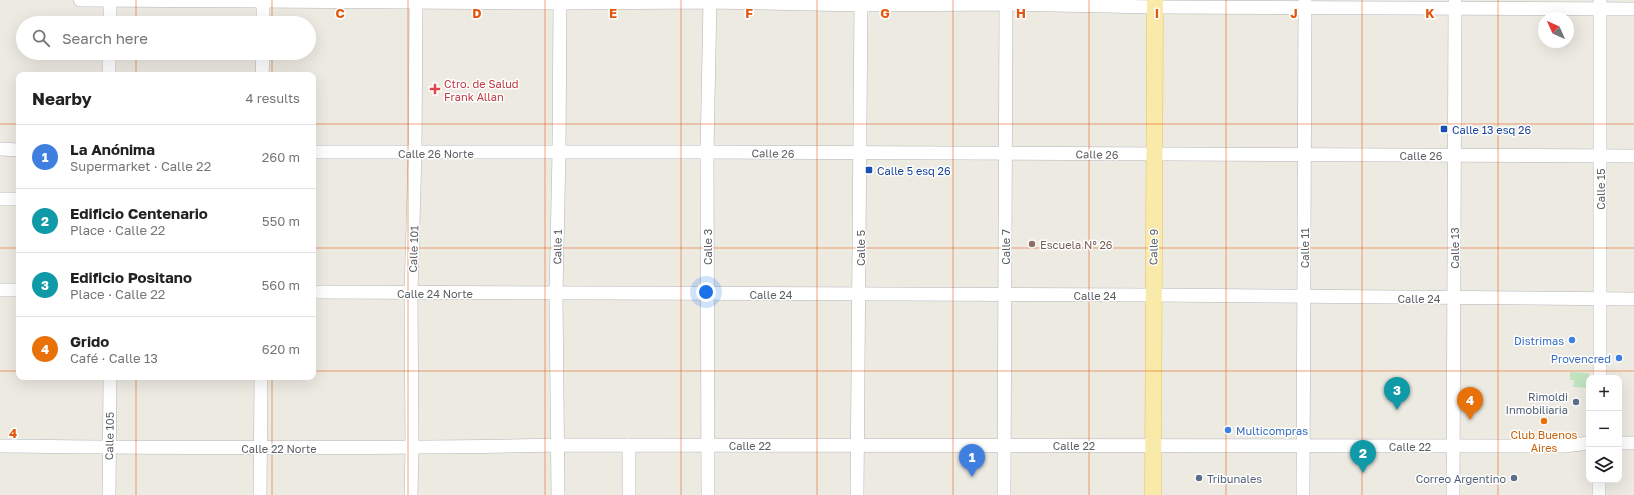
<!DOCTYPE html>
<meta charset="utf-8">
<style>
:root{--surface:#fff;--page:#f2f2f2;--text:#222;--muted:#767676;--line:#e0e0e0;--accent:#0f766e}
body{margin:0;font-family:"Golos Text",sans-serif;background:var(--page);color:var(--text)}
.controls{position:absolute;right:12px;bottom:12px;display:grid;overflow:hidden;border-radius:8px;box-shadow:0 4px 16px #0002}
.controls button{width:36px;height:36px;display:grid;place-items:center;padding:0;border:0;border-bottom:1px solid var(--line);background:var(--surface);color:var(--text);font:20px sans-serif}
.compass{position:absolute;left:1538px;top:12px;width:36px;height:36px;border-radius:50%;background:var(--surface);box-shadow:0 4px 16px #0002;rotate:315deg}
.you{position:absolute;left:706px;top:292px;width:14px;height:14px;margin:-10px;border:3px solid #fff;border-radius:50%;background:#1a73e8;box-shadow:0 0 0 6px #1a73e833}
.badge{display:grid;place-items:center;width:26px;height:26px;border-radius:50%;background:var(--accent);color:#fff;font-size:13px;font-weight:700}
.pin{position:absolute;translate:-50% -33px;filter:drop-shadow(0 1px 2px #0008)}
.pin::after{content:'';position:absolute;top:21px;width:14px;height:12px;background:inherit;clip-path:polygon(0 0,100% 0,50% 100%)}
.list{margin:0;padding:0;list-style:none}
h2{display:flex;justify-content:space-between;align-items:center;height:52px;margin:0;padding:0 16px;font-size:17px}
h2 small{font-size:13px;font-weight:400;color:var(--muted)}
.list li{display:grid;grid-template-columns:26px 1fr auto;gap:12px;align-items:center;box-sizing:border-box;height:64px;padding:0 16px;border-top:1px solid var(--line)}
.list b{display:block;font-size:15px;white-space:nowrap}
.list p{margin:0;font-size:13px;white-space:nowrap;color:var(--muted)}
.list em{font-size:13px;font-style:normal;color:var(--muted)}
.icon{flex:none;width:22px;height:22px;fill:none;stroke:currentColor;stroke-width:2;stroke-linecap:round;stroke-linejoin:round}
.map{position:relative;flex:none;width:1634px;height:495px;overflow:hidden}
.search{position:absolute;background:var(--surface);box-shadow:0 4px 16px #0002;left:16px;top:16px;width:300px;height:44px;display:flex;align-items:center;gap:10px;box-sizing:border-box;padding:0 14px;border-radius:22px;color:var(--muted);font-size:15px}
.panel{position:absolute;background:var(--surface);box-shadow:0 4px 16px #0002;left:16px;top:72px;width:300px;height:308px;border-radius:8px}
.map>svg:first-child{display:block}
.green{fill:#c1e3c0}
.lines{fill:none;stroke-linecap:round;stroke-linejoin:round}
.minor-casing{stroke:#b3b5b9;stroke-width:14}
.major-casing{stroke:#e9bd5f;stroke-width:17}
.minor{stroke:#fff;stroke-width:13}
.major{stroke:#faeaaa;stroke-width:16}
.grid{fill:none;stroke:#e15910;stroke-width:1;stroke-opacity:0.55}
.health-dot{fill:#e0444e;stroke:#fff;stroke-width:1.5}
.transit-dot{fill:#1a4fb4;stroke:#fff;stroke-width:1.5}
.education-dot{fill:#8d6e63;stroke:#fff;stroke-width:1.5}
.shop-dot{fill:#3f7fe0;stroke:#fff;stroke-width:1.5}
.service-dot{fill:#5c6f8a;stroke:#fff;stroke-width:1.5}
.food-dot{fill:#e8710a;stroke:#fff;stroke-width:1.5}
.labels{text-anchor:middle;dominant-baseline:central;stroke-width:3;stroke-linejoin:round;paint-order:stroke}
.health-label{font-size:11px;fill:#be3a42;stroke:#fff;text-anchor:start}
.transit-label{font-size:11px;fill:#164399;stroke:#fff;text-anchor:start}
.street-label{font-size:11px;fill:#5b5e62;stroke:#fff}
.education-label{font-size:11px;fill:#785e54;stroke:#fff;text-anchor:start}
.shop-label{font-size:11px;fill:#366cbe;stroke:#fff;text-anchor:end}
.service-label{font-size:11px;fill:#4e5e75;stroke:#fff;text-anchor:end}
.food-label{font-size:11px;fill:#c56008;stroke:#fff}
.grid-label{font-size:13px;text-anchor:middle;font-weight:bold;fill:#e15910;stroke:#fff;stroke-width:3;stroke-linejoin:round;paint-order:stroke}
</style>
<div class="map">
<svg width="1634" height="495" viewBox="0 0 1634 495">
<rect width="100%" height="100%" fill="#edeae2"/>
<path class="green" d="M 1570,372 L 1589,373 L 1589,388 L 1573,387 L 1574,380 L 1570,380 Z"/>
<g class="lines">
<g class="minor-casing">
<g id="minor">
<path d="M 80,0 L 560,3 L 710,2 L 861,5 L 1006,4 L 1155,7 L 1634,9"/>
<path d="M 1600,0 L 1600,378"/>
<path d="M 110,23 L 110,1"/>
<path d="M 263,23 L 263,1"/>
<path d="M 109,75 L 109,53"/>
<path d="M 262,75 L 263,53"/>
<path d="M 0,149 L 19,150"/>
<path d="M 313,152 L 707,152 L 1634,156"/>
<path d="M 0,199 L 19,199"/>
<path d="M 0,290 L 19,290"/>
<path d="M 313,292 L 1153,295 L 1634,299"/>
<path d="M 1619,443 L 1634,443"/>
<path d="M 629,445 L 629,495"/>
<path d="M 0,446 C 186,448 372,449 558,445 L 1564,446 L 1589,443"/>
<path d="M 109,495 L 110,377"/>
<path d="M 260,495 L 261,377"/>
<path d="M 411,495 L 412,448 L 411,293 L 415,153 L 416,2"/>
<path d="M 558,495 L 556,294 L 559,153 L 560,0"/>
<path d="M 708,495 L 707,152 L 710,0"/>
<path d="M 857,495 L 861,0"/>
<path d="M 1004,495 L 1006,0"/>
<path d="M 1303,495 L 1305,1"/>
<path d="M 1453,495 L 1455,2"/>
<path d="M 1599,495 L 1599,480"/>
</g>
</g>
<g class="major-casing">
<path id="major" d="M 1153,495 L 1155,0"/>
</g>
<use href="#minor" class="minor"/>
<use href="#major" class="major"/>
</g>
<path class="grid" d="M 136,0 L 136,23M 272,0 L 272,23M 408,0 L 408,495M 545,0 L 545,495M 681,0 L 681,495M 817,0 L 817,495M 953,0 L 953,495M 1089,0 L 1089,495M 1226,0 L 1226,495M 1362,0 L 1362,495M 1498,0 L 1498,495M 136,53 L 136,75M 272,53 L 272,75M 0,124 L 19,124M 313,124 L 1634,124M 0,248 L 19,248M 313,248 L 1634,248M 0,371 L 19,371M 313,371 L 1634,371M 136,377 L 136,495M 272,377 L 272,495"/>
<path class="health-dot" d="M433 83h4v4h4v4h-4v4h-4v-4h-4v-4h4z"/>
<g class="transit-dot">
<rect x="1440" y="125" width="8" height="8" rx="2"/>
<rect x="865" y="166" width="8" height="8" rx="2"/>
</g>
<circle class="education-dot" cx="1032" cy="244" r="4"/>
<g class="shop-dot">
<circle cx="1572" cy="340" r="4"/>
<circle cx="1619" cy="358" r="4"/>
<circle cx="1228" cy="430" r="4"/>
</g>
<g class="service-dot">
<circle cx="1576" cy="402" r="4"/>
<circle cx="1199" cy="478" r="4"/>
<circle cx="1514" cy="478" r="4"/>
</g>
<circle class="food-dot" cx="1544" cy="421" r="4"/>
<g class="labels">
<g class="health-label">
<text x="444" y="83">Ctro. de Salud<tspan x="444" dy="13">Frank Allan</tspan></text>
</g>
<g class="transit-label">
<text x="1452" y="129">Calle 13 esq 26</text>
<text x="877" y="170">Calle 5 esq 26</text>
</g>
<g class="street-label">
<text x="436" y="153">Calle 26 Norte</text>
<text transform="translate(773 153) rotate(1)">Calle 26</text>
<text transform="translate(1097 154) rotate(1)">Calle 26</text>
<text x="1421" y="155">Calle 26</text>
<text transform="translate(1600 189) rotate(-90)">Calle 15</text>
<text transform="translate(557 247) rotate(-89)">Calle 1</text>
<text transform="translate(707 247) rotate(-90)">Calle 3</text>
<text transform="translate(1005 247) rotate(-90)">Calle 7</text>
<text transform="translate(1153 247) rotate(-89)">Calle 9</text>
<text transform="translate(860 248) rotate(-90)">Calle 5</text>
<text transform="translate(1304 248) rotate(-90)">Calle 11</text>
<text transform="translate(1454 248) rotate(-90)">Calle 13</text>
<text transform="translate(413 249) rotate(-88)">Calle 101</text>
<text x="435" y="293">Calle 24 Norte</text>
<text x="771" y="294">Calle 24</text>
<text x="1095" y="295">Calle 24</text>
<text x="1419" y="298">Calle 24</text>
<text transform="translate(109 436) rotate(-89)">Calle 105</text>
<text x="750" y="445">Calle 22</text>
<text x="1074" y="445">Calle 22</text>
<text x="1410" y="446">Calle 22</text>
<text x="279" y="448">Calle 22 Norte</text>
</g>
<g class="education-label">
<text x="1040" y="244">Escuela N° 26</text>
</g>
<g class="shop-label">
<text x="1564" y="340">Distrimas</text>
<text x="1611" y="358">Provencred</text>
<text x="1236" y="430" text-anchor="start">Multicompras</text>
</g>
<g class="service-label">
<text x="1568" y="396">Rimoldi<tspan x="1568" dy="13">Inmobiliaria</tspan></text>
<text x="1207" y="478" text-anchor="start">Tribunales</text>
<text x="1506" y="478">Correo Argentino</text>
</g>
<g class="food-label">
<text x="1544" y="434">Club Buenos<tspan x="1544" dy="13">Aires</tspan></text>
</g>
</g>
<g class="grid-label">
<text x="340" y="18">C</text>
<text x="477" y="18">D</text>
<text x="613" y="18">E</text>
<text x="749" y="18">F</text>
<text x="885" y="18">G</text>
<text x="1021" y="18">H</text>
<text x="1157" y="18">I</text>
<text x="1294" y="18">J</text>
<text x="1430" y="18">K</text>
<text x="13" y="438">4</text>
</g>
</svg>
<div class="controls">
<button>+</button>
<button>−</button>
<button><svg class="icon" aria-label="layers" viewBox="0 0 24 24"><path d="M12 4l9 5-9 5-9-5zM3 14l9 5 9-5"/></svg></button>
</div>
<svg class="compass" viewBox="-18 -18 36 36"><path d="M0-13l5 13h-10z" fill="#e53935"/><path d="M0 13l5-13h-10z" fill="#767676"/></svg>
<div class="you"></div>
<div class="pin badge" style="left:972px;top:477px;background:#3f7fe0">1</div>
<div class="pin badge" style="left:1363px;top:473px;background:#0f9aa8">2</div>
<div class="pin badge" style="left:1397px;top:410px;background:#0f9aa8">3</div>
<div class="pin badge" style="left:1470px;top:420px;background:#e8710a">4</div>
<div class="search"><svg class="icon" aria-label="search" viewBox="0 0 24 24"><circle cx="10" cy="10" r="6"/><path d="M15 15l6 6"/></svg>Search here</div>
<section class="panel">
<h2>Nearby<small>4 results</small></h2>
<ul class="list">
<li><span class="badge" style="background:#3f7fe0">1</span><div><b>La Anónima</b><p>Supermarket · Calle 22</p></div><em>260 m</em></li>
<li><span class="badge" style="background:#0f9aa8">2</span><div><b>Edificio Centenario</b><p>Place · Calle 22</p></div><em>550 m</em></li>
<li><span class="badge" style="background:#0f9aa8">3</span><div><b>Edificio Positano</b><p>Place · Calle 22</p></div><em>560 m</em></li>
<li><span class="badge" style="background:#e8710a">4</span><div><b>Grido</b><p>Café · Calle 13</p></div><em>620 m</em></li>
</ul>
</section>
</div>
